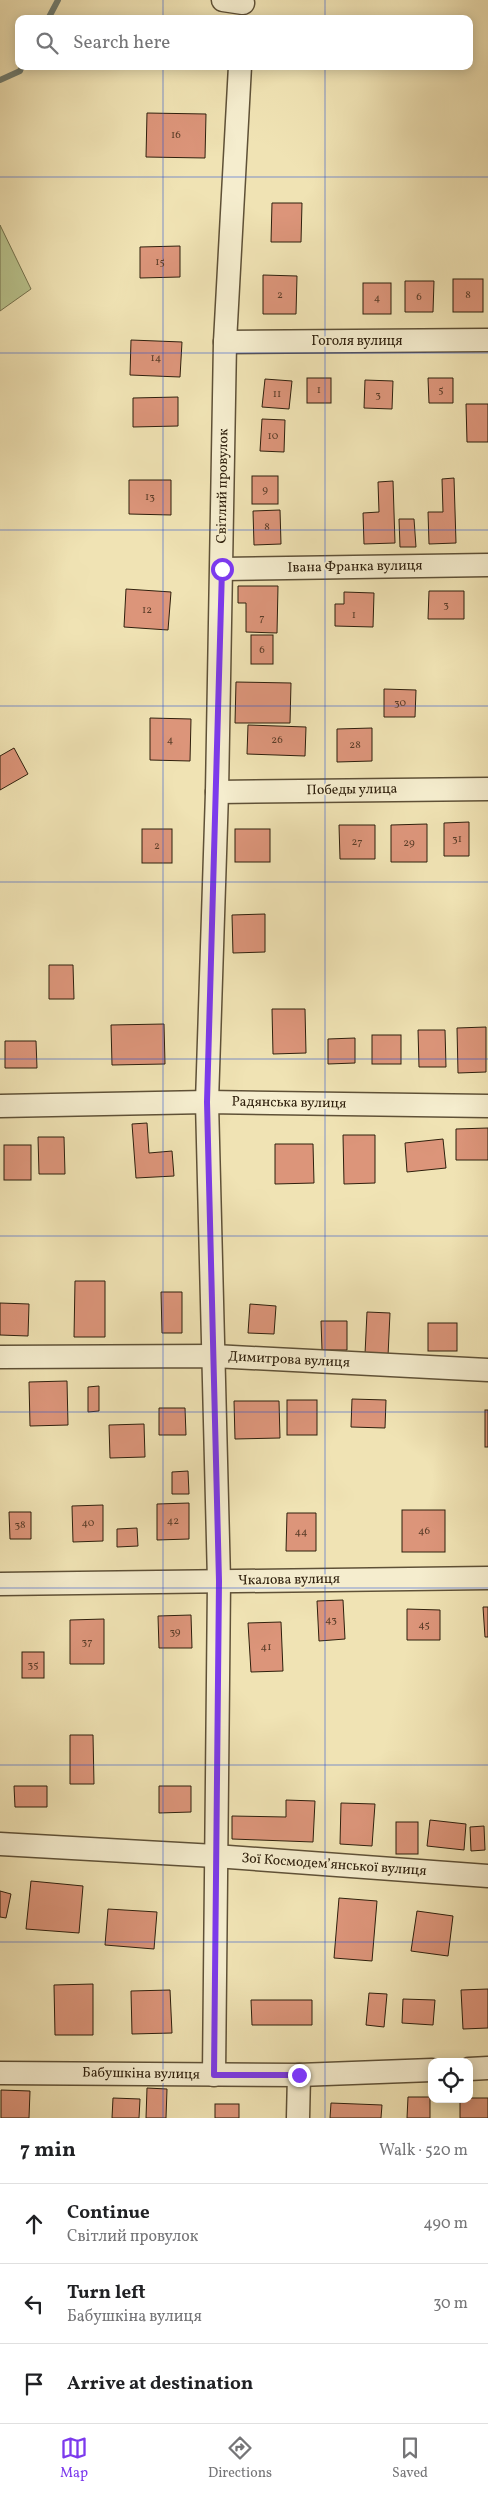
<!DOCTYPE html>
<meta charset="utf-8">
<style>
:root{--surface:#fff;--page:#f2f2f2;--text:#202124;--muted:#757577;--line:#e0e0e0;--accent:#7c3aed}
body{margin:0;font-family:Vollkorn,serif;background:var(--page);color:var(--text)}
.controls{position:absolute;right:15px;bottom:15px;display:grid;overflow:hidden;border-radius:10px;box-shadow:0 2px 12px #0003}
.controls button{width:45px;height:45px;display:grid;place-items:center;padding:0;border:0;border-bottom:1px solid var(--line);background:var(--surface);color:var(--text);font:25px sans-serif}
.stop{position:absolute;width:15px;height:15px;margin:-11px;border:4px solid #7c3aed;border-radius:50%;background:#fff}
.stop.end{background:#7c3aed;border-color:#fff;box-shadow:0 1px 5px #0008}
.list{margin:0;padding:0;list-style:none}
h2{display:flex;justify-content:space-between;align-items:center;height:65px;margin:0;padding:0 20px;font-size:21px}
h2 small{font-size:16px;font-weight:400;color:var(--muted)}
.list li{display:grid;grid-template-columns:32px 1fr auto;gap:15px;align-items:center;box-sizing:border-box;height:80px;padding:0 20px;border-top:1px solid var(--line)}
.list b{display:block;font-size:19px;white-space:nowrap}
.list p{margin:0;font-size:16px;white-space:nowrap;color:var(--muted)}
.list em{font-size:16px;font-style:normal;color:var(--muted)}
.icon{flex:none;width:28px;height:28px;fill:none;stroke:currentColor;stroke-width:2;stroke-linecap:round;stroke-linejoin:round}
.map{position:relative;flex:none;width:488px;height:2118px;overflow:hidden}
.search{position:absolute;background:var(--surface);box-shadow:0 2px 12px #0003;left:15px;right:15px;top:15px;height:55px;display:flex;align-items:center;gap:12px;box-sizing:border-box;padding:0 18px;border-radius:10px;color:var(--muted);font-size:19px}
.sheet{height:305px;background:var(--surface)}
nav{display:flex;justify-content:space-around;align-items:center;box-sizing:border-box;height:70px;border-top:1px solid var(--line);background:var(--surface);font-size:14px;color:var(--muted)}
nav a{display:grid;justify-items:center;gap:2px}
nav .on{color:var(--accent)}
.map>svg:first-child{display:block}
.green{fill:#b9c48e;stroke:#74724e}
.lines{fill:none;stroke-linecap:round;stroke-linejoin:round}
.stream{stroke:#717e72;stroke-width:6}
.building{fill:#dc957a;stroke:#2f200d}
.minor-casing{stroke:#5f5137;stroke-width:25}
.minor{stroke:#f5edce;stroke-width:22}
.route{stroke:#7c3aed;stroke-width:6}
.grid{fill:none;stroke:#1d4ed8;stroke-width:1;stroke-opacity:0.55}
.labels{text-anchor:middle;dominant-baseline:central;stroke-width:4;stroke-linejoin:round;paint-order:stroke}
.number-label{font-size:11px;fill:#5a3d28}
.street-label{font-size:14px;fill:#2f200d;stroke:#f5edce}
</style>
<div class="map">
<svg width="488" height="2118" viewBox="0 0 488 2118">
<rect width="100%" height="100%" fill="#f0e3b4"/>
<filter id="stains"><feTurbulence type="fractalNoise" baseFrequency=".004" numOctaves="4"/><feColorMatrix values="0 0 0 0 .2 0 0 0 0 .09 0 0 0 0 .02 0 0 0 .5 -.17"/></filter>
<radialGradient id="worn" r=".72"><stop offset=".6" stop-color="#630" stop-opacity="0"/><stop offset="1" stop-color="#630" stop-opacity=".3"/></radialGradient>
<path class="green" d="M 0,225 L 31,289 L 0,311 Z"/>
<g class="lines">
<g class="stream">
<path d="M 48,19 L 58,0"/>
<path d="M 0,80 L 20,71 L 22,66"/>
</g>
</g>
<g class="building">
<path d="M 147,113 L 206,114 L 205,158 L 146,157 Z"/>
<path d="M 272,203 L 302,203 L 301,242 L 271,242 Z"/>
<path d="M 180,246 L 180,277 L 140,278 L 140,247 Z"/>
<path d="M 263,275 L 297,276 L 296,314 L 263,314 Z"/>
<rect x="453" y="279" width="30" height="33"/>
<path d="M 405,281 L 434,281 L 433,312 L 405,312 Z"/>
<rect x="363" y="283" width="28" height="31"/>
<path d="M 131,340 L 182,342 L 180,377 L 130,375 Z"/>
<rect x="307" y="378" width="24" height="25"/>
<path d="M 428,378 L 453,378 L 453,403 L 429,403 Z"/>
<path d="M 265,379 L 292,381 L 289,409 L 262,407 Z"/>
<path d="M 365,380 L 393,381 L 392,409 L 364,408 Z"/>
<path d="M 178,397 L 178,426 L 133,427 L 133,398 Z"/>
<path d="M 466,404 L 488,404 L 488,442 L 467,442 Z"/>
<path d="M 262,419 L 285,420 L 284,452 L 260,451 Z"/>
<rect x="252" y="476" width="26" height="28"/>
<path d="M 454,478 L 456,543 L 429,544 L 428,512 L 443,512 L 442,479 Z"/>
<path d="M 129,480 L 171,480 L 171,515 L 129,514 Z"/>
<path d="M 393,481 L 395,543 L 364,544 L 363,513 L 379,512 L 378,482 Z"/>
<path d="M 280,510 L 281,544 L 254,545 L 253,511 Z"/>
<path d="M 399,519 L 414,519 L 416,547 L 400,547 Z"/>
<path d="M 238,586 L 278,586 L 277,633 L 246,632 L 246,603 L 238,603 Z"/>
<path d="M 126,589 L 171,592 L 168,630 L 124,627 Z"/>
<path d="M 429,591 L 464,591 L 464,619 L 428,619 Z"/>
<path d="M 344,592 L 374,593 L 373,627 L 335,626 L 335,604 L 344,604 Z"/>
<rect x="251" y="635" width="22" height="29"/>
<path d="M 236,682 L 291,683 L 290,723 L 235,723 Z"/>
<path d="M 384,689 L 416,690 L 415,717 L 384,717 Z"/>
<path d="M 150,718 L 191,719 L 190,761 L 150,760 Z"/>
<path d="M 248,725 L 306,727 L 305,756 L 247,754 Z"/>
<path d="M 372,728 L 372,761 L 337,762 L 337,729 Z"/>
<path d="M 14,748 L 28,774 L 0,790 L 0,756 Z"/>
<path d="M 469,822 L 469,856 L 444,856 L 444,823 Z"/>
<path d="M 427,824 L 427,862 L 391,862 L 391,825 Z"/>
<path d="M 339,825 L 375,825 L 375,859 L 340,859 Z"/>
<rect x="142" y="829" width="30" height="34"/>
<rect x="235" y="829" width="35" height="33"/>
<path d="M 265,914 L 265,952 L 233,953 L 232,915 Z"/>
<path d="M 49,965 L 73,965 L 74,999 L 49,999 Z"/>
<path d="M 272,1009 L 305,1009 L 306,1053 L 273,1054 Z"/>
<path d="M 164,1024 L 165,1064 L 112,1065 L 111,1025 Z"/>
<path d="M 486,1027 L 486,1072 L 458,1073 L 457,1028 Z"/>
<path d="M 418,1030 L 445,1030 L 446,1067 L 419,1067 Z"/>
<rect x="372" y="1035" width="29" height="29"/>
<path d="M 355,1038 L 355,1063 L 328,1064 L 328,1039 Z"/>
<path d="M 5,1041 L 36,1041 L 37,1068 L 5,1068 Z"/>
<path d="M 147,1123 L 149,1153 L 172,1151 L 174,1176 L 136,1178 L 132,1124 Z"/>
<path d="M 488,1128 L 488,1160 L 456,1160 L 456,1129 Z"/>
<path d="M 343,1135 L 375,1135 L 375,1183 L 344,1184 Z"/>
<path d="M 38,1137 L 64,1137 L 65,1174 L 39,1174 Z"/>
<path d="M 443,1139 L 446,1168 L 407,1172 L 405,1143 Z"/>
<path d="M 275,1144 L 313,1144 L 314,1183 L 275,1184 Z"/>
<rect x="4" y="1145" width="27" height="35"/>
<path d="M 75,1281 L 105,1281 L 105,1337 L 74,1337 Z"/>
<path d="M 161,1292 L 182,1292 L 182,1333 L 162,1333 Z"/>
<path d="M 0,1303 L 29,1304 L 28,1336 L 0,1335 Z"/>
<path d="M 250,1304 L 276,1306 L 274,1334 L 248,1333 Z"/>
<path d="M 367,1312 L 390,1313 L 388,1356 L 365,1354 Z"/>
<path d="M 321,1321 L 347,1321 L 347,1350 L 322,1350 Z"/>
<rect x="428" y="1323" width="29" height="28"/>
<path d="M 67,1381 L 68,1425 L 30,1426 L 29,1382 Z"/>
<path d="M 99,1386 L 99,1411 L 88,1412 L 88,1387 Z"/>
<path d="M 352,1399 L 386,1400 L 385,1428 L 351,1427 Z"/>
<rect x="287" y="1400" width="30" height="35"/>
<path d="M 234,1401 L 279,1401 L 280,1438 L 235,1439 Z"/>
<path d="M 159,1408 L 185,1408 L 186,1435 L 159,1435 Z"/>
<rect x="485" y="1410" width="3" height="37"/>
<path d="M 144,1424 L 145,1457 L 110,1458 L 109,1425 Z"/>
<path d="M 188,1471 L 189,1494 L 172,1494 L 172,1472 Z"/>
<path d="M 189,1503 L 189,1539 L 157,1540 L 157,1504 Z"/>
<path d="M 103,1505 L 103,1541 L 73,1542 L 72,1506 Z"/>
<rect x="402" y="1510" width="43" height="42"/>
<path d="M 9,1512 L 31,1512 L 31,1539 L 10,1539 Z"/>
<path d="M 287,1513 L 316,1513 L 316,1551 L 286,1551 Z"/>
<path d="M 137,1528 L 138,1546 L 117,1547 L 117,1529 Z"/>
<path d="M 343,1600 L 345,1639 L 319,1641 L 317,1601 Z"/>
<path d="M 483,1607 L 488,1607 L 488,1637 L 485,1637 Z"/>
<path d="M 407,1609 L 440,1610 L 440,1640 L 407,1640 Z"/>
<path d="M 191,1615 L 192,1648 L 159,1648 L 158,1616 Z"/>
<path d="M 104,1619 L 104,1664 L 70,1664 L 70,1620 Z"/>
<path d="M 281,1622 L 283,1671 L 251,1672 L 248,1623 Z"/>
<rect x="22" y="1652" width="22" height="26"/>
<path d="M 70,1735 L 93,1735 L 94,1784 L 70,1784 Z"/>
<path d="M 14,1786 L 47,1786 L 47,1807 L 15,1807 Z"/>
<path d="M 159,1786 L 191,1786 L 191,1812 L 159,1813 Z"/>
<path d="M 286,1800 L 315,1801 L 313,1842 L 232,1839 L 232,1816 L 286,1817 Z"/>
<path d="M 341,1803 L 375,1804 L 372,1846 L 340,1844 Z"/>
<path d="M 430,1820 L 466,1824 L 464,1850 L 427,1846 Z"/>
<rect x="396" y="1822" width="22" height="32"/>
<path d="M 484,1826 L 485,1850 L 471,1851 L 470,1827 Z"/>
<path d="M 31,1881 L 83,1886 L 79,1933 L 26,1929 Z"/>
<path d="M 0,1891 L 11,1894 L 6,1918 L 0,1917 Z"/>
<path d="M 339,1898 L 377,1901 L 372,1961 L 334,1958 Z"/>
<path d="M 108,1909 L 157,1912 L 154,1949 L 105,1945 Z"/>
<path d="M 417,1911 L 453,1916 L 448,1956 L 411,1951 Z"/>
<path d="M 93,1984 L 93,2035 L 55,2035 L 54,1985 Z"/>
<path d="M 488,1989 L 488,2028 L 463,2029 L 461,1990 Z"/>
<path d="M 170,1990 L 172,2033 L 132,2034 L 131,1991 Z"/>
<path d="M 369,1993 L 387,1994 L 384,2027 L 366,2025 Z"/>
<path d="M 403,1999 L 435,2000 L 433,2025 L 402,2023 Z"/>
<path d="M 251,2000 L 312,2000 L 312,2025 L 252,2025 Z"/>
<path d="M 147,2088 L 167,2089 L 166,2118 L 146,2118 Z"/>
<path d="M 1,2090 L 30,2091 L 29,2118 L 1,2118 Z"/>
<path d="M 408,2097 L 430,2097 L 430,2118 L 407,2118 Z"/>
<path d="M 113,2098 L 140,2099 L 139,2118 L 112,2118 Z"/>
<path d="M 469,2098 L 488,2098 L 488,2118 L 460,2118 L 460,2099 Z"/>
<path d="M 331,2103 L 382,2105 L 381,2118 L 330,2118 Z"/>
<rect x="215" y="2104" width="24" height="14"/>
</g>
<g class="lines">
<g class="minor-casing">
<g id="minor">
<path d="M 223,0 L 243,3"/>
<path d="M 225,342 L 488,340"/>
<path d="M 222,569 L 488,565"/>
<path d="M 217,792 L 488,789"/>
<path d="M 0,1106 L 207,1102 L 488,1106"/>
<path d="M 0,1357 L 214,1356 L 488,1370"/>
<path d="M 0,1584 L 488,1578"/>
<path d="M 0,1844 L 215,1856 L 488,1876"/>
<path d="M 469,2069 L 488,2068"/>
<path d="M 0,2073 L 299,2075 L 432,2070"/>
<path d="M 214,2075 L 219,1581 L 207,1102 L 217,792 L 225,342 L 240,66"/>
<path d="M 298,2118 L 299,2075"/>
</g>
</g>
<use href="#minor" class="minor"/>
</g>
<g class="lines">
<path class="route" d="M 222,569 L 207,1102 L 219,1581 L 214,2075 L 299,2075"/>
</g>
<path class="grid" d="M 163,0 L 163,19M 325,0 L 325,19M 163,66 L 163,2118M 325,66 L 325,2118M 0,177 L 488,177M 0,353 L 488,353M 0,530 L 488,530M 0,706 L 488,706M 0,882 L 488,882M 0,1059 L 488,1059M 0,1236 L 488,1236M 0,1412 L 488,1412M 0,1588 L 488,1588M 0,1765 L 488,1765M 0,1942 L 488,1942"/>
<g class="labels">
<g class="number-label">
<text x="176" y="135">16</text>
<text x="160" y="262">15</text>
<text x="280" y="295">2</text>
<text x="468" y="295">8</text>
<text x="419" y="297">6</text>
<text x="377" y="298">4</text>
<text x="156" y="358">14</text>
<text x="319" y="390">1</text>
<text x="441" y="390">5</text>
<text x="277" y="394">11</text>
<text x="378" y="395">3</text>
<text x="273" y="436">10</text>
<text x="265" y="490">9</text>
<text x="150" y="497">13</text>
<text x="267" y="527">8</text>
<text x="446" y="605">3</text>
<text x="147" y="610">12</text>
<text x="354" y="615">1</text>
<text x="262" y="618">7</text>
<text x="262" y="650">6</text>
<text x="400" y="703">30</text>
<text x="170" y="740">4</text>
<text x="277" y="740">26</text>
<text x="355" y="745">28</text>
<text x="457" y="839">31</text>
<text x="357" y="842">27</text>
<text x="409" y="843">29</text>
<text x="157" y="846">2</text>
<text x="173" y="1521">42</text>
<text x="88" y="1523">40</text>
<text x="20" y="1525">38</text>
<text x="424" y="1531">46</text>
<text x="301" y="1532">44</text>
<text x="331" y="1620">43</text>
<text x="424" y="1625">45</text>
<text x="175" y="1632">39</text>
<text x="87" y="1642">37</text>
<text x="266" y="1647">41</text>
<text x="33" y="1665">35</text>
</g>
<g class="street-label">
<text x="357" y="341">Гоголя вулиця</text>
<text transform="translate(223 486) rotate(-89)">Світлий провулок</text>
<text transform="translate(355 567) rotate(-1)">Івана Франка вулиця</text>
<text transform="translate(352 790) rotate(-1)">Победы улица</text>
<text transform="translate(289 1103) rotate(1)">Радянська вулиця</text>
<text transform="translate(289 1360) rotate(3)">Димитрова вулиця</text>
<text transform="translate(289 1580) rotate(-1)">Чкалова вулиця</text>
<text transform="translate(334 1865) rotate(4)">Зої Космодем’янської вулиця</text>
<text transform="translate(141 2074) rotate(1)">Бабушкіна вулиця</text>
</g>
</g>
<rect width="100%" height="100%" filter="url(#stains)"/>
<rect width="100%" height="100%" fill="url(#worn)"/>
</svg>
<div class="controls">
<button><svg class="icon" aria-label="locate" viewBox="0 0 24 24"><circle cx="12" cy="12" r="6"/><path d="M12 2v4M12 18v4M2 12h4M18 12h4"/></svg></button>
</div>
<div class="stop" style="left:222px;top:569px"></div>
<div class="stop end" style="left:299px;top:2075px"></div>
<div class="search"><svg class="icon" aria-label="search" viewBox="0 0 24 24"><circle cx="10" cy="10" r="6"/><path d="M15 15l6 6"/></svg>Search here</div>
</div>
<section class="sheet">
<h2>7 min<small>Walk · 520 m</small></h2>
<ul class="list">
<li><svg class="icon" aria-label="ahead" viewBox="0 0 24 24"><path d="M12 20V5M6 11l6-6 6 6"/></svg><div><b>Continue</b><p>Світлий провулок</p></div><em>490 m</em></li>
<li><svg class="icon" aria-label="left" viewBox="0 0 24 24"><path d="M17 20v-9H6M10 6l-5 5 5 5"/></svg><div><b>Turn left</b><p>Бабушкіна вулиця</p></div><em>30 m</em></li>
<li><svg class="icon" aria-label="arrive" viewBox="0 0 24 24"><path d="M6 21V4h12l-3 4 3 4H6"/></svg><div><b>Arrive at destination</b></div></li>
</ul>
</section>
<nav>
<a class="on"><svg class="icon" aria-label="map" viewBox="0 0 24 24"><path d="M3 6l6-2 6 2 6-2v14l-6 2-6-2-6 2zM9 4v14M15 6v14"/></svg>Map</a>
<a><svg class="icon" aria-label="directions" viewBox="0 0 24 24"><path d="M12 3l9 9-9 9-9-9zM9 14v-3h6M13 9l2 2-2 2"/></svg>Directions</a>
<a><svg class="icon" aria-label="saved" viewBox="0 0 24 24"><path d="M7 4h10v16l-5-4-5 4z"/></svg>Saved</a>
</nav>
